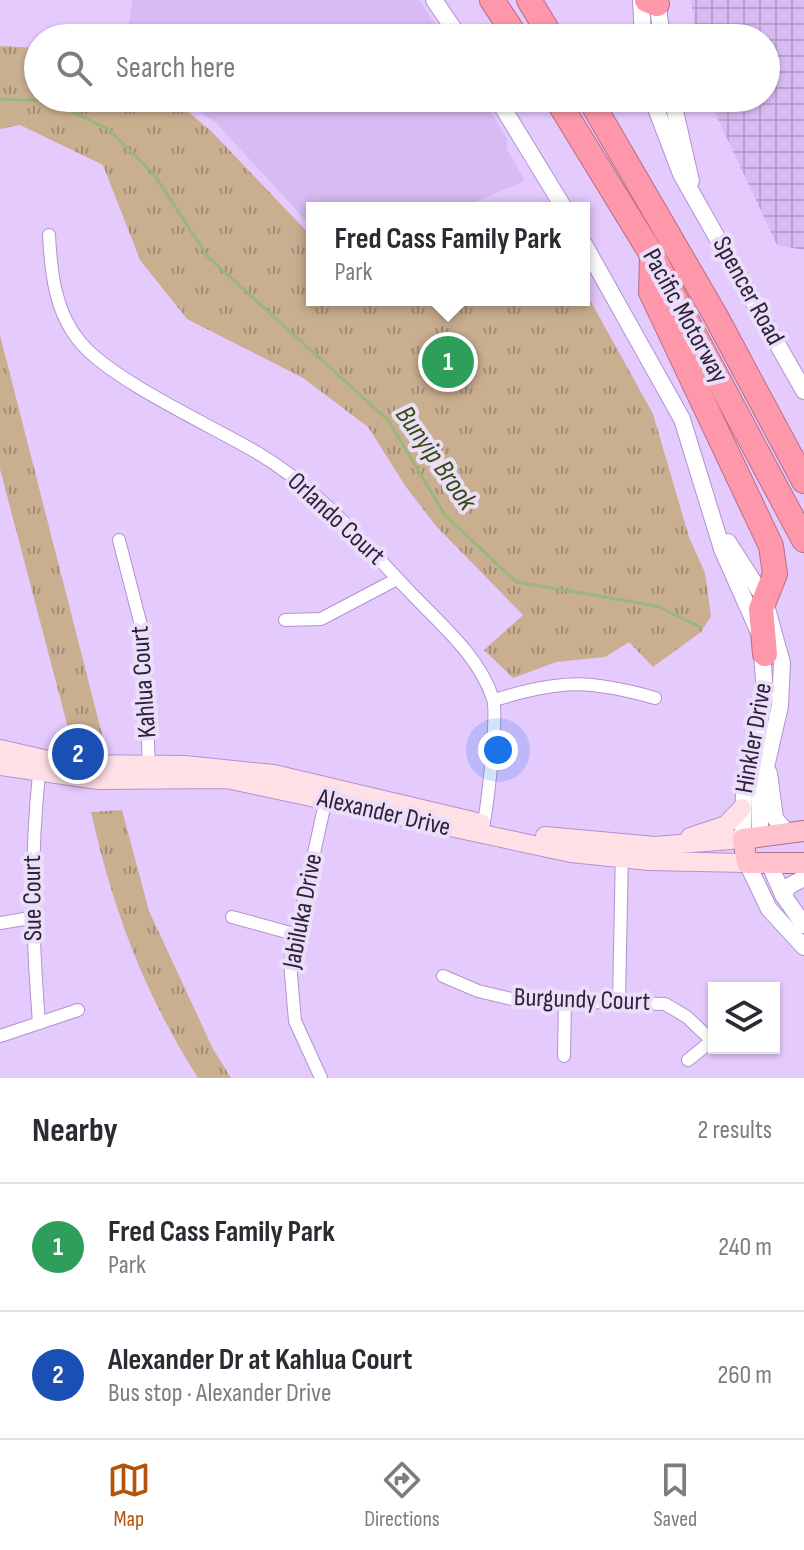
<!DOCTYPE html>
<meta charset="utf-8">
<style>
:root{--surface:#fff;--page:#f2f2f3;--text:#2b2b33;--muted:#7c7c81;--line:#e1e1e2;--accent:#b45309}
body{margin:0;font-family:"Sofia Sans Condensed",sans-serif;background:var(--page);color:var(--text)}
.controls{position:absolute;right:24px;bottom:24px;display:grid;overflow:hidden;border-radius:0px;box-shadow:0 2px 6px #0004}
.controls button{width:72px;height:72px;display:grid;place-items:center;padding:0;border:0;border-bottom:2px solid var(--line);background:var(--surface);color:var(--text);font:40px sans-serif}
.you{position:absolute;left:498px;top:750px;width:28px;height:28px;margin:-20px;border:6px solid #fff;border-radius:50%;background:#1a73e8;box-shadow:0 0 0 12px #1a73e833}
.badge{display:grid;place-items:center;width:52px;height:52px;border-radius:50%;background:var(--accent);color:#fff;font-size:26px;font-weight:700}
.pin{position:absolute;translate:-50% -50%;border:4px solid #fff;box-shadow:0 2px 8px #0006}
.popup{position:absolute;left:306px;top:202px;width:284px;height:104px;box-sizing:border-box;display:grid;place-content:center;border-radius:0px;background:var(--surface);filter:drop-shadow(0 2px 6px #0005);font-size:26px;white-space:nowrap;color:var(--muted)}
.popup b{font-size:30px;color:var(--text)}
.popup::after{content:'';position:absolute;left:50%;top:100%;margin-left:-16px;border:16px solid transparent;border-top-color:var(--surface)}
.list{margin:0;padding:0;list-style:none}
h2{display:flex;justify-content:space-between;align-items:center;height:104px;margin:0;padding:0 32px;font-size:34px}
h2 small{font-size:26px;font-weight:400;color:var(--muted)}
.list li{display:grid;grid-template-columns:52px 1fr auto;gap:24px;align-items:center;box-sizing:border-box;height:128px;padding:0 32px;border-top:2px solid var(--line)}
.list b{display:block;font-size:30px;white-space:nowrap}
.list p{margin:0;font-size:26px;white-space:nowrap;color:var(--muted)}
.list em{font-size:26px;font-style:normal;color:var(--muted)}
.icon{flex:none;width:44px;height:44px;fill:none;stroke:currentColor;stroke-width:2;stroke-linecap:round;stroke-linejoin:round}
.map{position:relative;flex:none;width:804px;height:1078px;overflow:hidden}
.search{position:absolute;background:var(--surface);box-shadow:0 2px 6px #0004;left:24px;right:24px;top:24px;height:88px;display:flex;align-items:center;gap:20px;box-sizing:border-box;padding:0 28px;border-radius:44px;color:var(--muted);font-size:30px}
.sheet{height:360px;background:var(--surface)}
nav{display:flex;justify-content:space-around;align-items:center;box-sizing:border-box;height:112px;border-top:2px solid var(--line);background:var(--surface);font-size:22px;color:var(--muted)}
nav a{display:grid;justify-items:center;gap:4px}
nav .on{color:var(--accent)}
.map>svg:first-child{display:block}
.built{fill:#d8bbf2}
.industrial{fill:url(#industrial-grid)}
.grass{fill:url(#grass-tufts)}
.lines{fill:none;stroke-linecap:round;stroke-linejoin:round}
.stream{stroke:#9bb67b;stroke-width:3}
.minor-casing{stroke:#b292cf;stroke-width:14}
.tertiary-casing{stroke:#b292cf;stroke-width:18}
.secondary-casing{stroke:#b292cf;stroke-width:20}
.primary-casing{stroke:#b66e83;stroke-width:22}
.motorway-casing{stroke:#b66e83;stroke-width:26}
.minor{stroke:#fff;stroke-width:12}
.tertiary{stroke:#fff;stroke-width:16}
.secondary{stroke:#ffe0e6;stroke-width:18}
.primary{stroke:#ffc1cd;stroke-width:20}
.motorway{stroke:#ff97ab;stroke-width:24}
.labels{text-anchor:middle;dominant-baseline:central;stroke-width:8;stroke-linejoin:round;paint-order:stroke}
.street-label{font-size:26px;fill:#2e2139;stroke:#ebdef8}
.water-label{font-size:28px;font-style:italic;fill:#344b0b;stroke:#ebdef8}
</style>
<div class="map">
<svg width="804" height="1078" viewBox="0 0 804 1078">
<defs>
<pattern id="industrial-grid" width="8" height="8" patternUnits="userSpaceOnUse" patternTransform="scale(2)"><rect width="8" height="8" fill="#d8bbf2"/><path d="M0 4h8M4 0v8" fill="none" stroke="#baa0d0"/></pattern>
<pattern id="grass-tufts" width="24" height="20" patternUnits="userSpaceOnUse" patternTransform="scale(2)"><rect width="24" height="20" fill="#caae90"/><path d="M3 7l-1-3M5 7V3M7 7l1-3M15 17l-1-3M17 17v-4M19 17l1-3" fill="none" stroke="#a48d77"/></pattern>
</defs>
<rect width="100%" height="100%" fill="#e5cafe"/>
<g class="built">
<path d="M 133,0 L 419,0 L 445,38 L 126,38 Z"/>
<path d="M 181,98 L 483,98 L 507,139 L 507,149 L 525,181 L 461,208 L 312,208 L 312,227 L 218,125 Z"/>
</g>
<path class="industrial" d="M 691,0 L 804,0 L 804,250 L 777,245 L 708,98 L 766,98 L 766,38 L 696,38 Z"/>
<g class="grass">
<path d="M 0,46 L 38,48 L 38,98 L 172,98 L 212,132 L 312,237 L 312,300 L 584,300 L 584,289 L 653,414 L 689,537 L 705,573 L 711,616 L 701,632 L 653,667 L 629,642 L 605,657 L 556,662 L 513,678 L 484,650 L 523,615 L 436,526 L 406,487 L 368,427 L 303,378 L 187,319 L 140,260 L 103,165 L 20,125 L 0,129 Z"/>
<path d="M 0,335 L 104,742 L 72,743 L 0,469 Z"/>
<path d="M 122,810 L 149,911 L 213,1049 L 231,1078 L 198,1078 C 144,993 113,910 91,812 Z"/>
</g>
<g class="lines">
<path class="stream" d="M 0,99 L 52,101 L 109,130 L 153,173 L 208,257 L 388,420 L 445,515 L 516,582 L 657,606 L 700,627"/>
<g class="minor-casing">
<g id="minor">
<path d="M 49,235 C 51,273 55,313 81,343 C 113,381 210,425 256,452 C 317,488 360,539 408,590 C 438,622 479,655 493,699 C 498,715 487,812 482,831"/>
<path d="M 119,540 L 144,637 L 149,769"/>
<path d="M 285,620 L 321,619 L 397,579"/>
<path d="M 494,700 C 561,680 587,679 655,698"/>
<path d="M 39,774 C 30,863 32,933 39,1023"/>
<path d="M 232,917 L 294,934"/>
<path d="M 0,923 L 30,918"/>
<path d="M 443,976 L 478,991 L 516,1000 L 665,1004 L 687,1017 L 712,1041"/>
<path d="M 619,1000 L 622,851"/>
<path d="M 0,1036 L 78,1010"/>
<path d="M 564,1056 L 565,1001"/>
<path d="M 688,1060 L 714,1039"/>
<path d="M 321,1078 L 295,1021 L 290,962 L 327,794"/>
</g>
</g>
<g class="tertiary-casing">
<g id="tertiary">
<path d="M 434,0 L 460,38"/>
<path d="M 641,0 L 643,38"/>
<path d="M 657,0 L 662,38"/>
<path d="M 497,98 L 564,208"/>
<path d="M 652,98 L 681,174 L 804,391"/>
<path d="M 672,98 L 691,181"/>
<path d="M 584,244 L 682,419 L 722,549 L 761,637 L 765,695 L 744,791 L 743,839"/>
<path d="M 728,542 L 764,598 L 782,663 L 780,706 L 760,793 L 760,837"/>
<path d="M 769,773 L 775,818 L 787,833"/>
<path d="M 747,863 L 769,909 L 804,947"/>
<path d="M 769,863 L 783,895 L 804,925"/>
<path d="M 783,895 L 789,886 L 804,878"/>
</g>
</g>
<g class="secondary-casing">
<g id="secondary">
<path d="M 0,749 L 66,764 L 185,765 L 274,774 L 481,823"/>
<path d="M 0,766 L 98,780 L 227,779 L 571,853 L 649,861 L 747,863"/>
<path d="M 545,836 L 655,846 L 743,839"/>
<path d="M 690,837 L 726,825 L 742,808"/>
</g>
</g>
<g class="primary-casing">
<path id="primary" d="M 804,831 L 743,839 L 747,863 L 804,863"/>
</g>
<g class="motorway-casing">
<g id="motorway">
<path d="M 492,0 L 517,38"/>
<path d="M 529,0 L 552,38"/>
<path d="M 647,0 L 657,4"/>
<path d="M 556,98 L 652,255 L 804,540"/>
<path d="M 589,98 L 715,315 L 804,481"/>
<path d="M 652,257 L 651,292 L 771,546 L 775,574 L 761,609 L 765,654"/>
</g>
</g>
<use href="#minor" class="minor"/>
<use href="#tertiary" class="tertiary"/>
<use href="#secondary" class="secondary"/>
<use href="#primary" class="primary"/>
<use href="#motorway" class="motorway"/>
</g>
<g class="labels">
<g class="street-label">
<text transform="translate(748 291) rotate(61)">Spencer Road</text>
<text transform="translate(685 316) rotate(61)">Pacific Motorway</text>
<text transform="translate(336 519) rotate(43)">Orlando Court</text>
<text transform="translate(144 682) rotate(-94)">Kahlua Court</text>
<text transform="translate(754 738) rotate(-80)">Hinkler Drive</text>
<text transform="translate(384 813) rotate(13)">Alexander Drive</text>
<text transform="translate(33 898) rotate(-91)">Sue Court</text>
<text transform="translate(303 911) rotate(-79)">Jabiluka Drive</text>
<text transform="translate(582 1000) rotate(2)">Burgundy Court</text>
</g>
<g class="water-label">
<text transform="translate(436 458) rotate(55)">Bunyip Brook</text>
</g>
</g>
</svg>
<div class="controls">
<button><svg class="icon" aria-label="layers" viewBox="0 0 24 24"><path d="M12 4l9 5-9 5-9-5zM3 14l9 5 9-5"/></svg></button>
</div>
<div class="you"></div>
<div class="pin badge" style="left:448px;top:362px;background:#2e9e5b">1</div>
<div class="popup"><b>Fred Cass Family Park</b>Park</div>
<div class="pin badge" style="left:78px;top:754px;background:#1a4fb4">2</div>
<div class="search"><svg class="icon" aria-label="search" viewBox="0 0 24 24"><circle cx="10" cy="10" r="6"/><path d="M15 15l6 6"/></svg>Search here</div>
</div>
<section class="sheet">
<h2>Nearby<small>2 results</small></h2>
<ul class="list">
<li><span class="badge" style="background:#2e9e5b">1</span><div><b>Fred Cass Family Park</b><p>Park</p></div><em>240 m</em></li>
<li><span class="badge" style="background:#1a4fb4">2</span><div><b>Alexander Dr at Kahlua Court</b><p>Bus stop · Alexander Drive</p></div><em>260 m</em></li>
</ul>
</section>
<nav>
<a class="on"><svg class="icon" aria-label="map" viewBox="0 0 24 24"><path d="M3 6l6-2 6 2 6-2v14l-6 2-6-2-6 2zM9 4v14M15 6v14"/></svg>Map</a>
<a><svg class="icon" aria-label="directions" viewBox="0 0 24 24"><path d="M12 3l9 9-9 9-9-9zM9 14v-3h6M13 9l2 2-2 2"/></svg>Directions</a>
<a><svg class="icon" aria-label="saved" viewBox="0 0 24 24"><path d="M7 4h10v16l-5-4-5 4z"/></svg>Saved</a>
</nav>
